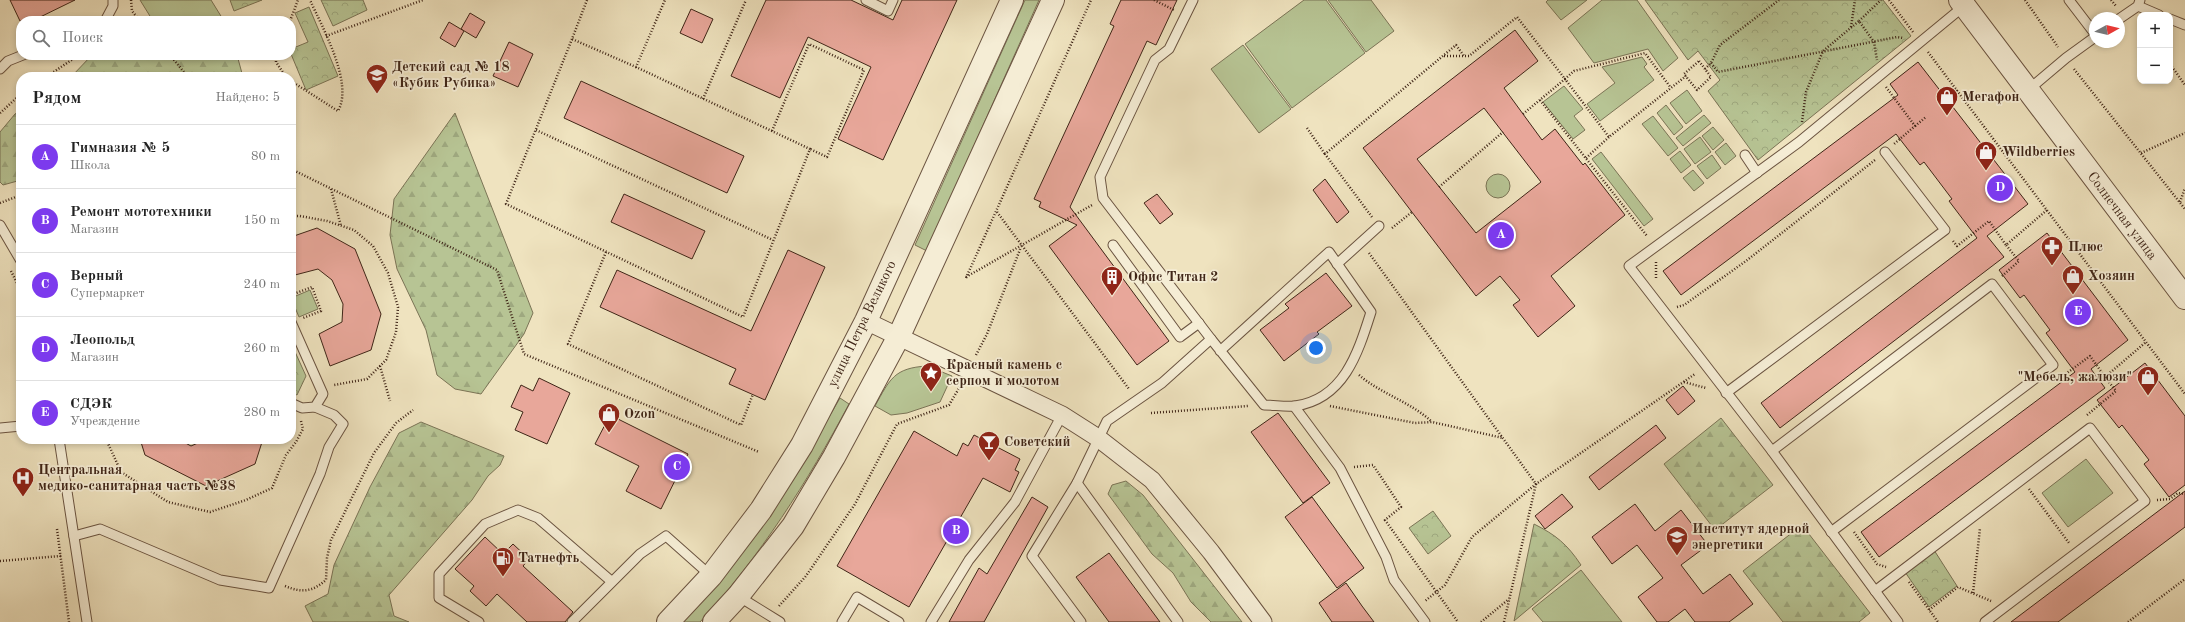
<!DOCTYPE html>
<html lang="ru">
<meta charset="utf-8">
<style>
:root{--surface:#fff;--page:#f2f2f2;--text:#222;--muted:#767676;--line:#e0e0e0;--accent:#7c3aed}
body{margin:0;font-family:"Old Standard TT",serif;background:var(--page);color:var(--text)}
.controls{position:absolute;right:12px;top:12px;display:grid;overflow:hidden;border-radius:8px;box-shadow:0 2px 6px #0003}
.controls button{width:36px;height:36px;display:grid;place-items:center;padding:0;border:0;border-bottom:1px solid var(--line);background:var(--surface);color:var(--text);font:20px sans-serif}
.compass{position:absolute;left:2089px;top:12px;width:36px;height:36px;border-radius:50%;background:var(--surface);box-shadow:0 2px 6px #0003;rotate:82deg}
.you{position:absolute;left:1316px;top:348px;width:14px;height:14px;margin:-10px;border:3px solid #fff;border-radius:50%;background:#1a73e8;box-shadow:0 0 0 6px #1a73e833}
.badge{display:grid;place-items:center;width:26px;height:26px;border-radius:50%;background:var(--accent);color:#fff;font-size:13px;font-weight:700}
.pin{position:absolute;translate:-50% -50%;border:2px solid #fff;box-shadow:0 1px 4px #0006}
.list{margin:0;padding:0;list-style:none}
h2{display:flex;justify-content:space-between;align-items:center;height:52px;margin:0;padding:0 16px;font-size:17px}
h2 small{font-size:13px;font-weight:400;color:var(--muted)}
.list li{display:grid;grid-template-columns:26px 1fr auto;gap:12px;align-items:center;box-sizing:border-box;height:64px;padding:0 16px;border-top:1px solid var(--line)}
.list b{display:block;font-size:15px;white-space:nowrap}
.list p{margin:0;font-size:13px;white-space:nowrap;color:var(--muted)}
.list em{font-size:13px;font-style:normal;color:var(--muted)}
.icon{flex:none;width:22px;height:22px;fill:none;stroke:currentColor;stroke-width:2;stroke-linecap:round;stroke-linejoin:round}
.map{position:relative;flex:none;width:2185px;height:622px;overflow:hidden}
.search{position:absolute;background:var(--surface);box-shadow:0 2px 6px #0003;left:16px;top:16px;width:280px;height:44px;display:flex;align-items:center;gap:10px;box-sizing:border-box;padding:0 14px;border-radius:16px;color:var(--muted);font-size:15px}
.panel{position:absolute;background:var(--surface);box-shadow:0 2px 6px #0003;left:16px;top:72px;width:280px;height:372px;border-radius:16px}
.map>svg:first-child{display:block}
.grass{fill:#b7c494;stroke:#7b7456}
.forest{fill:url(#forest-firs);stroke:#7b7456}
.park{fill:url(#park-crowns);stroke:#7b7456}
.building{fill:#e8a79a;stroke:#3f2517;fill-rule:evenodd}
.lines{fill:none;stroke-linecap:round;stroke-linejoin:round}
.service-casing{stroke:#6b5441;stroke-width:11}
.minor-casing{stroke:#6b5441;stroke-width:19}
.tertiary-casing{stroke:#6b5441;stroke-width:24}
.path{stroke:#3f2517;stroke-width:2.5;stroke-dasharray:1 2;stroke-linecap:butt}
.service{stroke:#f5edd5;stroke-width:9}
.minor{stroke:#f5edd5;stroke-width:17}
.tertiary{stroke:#f5edd5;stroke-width:22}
.labels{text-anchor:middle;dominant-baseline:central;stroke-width:3.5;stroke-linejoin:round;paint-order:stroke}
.poi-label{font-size:14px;font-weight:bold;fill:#3f2517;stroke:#f5edd5;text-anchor:start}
.street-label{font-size:14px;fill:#3f2517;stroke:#f5edd5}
</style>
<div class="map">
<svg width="2185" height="622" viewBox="0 0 2185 622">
<defs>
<pattern id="forest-firs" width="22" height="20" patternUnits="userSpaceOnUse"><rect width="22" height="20" fill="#b7c494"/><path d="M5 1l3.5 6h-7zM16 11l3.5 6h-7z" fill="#9ea87f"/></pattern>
<pattern id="park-crowns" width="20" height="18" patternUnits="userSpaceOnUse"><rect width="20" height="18" fill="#b7c494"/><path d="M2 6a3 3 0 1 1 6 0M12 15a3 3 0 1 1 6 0" fill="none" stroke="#9ea87f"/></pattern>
</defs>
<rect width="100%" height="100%" fill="#efe3bf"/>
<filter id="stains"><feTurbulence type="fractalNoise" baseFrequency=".005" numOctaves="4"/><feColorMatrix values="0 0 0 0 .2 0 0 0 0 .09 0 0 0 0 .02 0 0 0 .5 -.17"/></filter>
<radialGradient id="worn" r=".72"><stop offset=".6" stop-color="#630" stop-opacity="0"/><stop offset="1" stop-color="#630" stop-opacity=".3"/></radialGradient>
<g class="grass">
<path d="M 140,0 L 211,0 L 224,21 L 153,21 Z"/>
<path d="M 1025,0 L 1039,0 L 927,251 L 915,245 Z"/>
<path d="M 1304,0 L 1326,0 L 1365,53 L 1292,108 L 1245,44 Z"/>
<path d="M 1328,0 L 1371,0 L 1394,31 L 1366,52 Z"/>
<path d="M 1548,0 L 1587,0 L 1561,20 L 1546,2 Z"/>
<path d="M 1602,0 L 1637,0 L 1678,58 L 1663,71 L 1648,49 L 1594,63 L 1568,28 Z"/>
<path d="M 1243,45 L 1291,109 L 1259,133 L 1211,69 Z"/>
<path d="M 1642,57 L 1647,64 L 1644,67 L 1654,80 L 1600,121 L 1587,104 L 1615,83 L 1602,67 Z"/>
<path d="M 1564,86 L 1583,109 L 1574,116 L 1585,130 L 1573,139 L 1543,102 Z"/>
<path d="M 1687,90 L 1702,111 L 1686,124 L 1670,103 Z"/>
<path d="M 1666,105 L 1683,127 L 1674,135 L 1657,113 Z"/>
<path d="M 1704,115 L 1711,123 L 1683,146 L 1676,138 Z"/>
<path d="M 1653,116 L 1678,148 L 1668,156 L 1642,124 Z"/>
<path d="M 1713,127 L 1724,140 L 1713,150 L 1702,136 Z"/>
<path d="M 1700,137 L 1711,152 L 1695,164 L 1684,149 Z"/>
<path d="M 1726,143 L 1736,156 L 1725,165 L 1715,152 Z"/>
<path d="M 1680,151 L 1691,165 L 1681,173 L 1670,159 Z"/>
<path d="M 1601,152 L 1653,219 L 1644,226 L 1592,159 Z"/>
<path d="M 1712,155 L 1721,168 L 1707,179 L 1697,166 Z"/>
<path d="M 1693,170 L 1704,183 L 1694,191 L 1683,178 Z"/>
<circle cx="1498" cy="186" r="12"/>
<path d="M 310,290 L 318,309 L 299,317 L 291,298 Z"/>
<path d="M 927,366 L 952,376 L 940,402 L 907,413 L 891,415 L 875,406 C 890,379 894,368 927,366 Z"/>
<path d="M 840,398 L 849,404 C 808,481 760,557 700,622 L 681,622 L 818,436 Z"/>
<path d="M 2086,459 L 2113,493 L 2068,527 L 2042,493 Z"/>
<path d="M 1581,570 L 1622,622 L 1543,622 L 1532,609 Z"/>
</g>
<g class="forest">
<path d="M 92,55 L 237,55 L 243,77 L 71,77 Z"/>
<path d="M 21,110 L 21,180 L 3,185 L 0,182 L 0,132 L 15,114 Z"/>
<path d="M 455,113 L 533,313 L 524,334 L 481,394 L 455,389 L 437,375 L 426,330 L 397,269 L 390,235 L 394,199 Z"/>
<path d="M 1721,418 L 1773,485 L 1715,530 L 1664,464 Z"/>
<path d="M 421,422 L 504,456 L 500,465 L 488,476 L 472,500 L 389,595 L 394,616 L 409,622 L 313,622 L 305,606 L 328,594 L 334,565 L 370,487 L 399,433 Z"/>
<path d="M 1126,481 L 1143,495 L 1242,622 L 1211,622 L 1191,602 L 1173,573 L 1152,554 L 1108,494 L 1112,485 Z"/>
<path d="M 1534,524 C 1556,535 1567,544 1581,565 L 1514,621 Z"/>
<path d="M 1802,525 L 1870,613 L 1859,622 L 1783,622 L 1743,571 Z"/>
</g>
<g class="park">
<path d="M 230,0 L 262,0 L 234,11 Z"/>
<path d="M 321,0 L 363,0 L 367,10 L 333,26 Z"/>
<path d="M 1645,0 L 1883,0 L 1911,36 L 1758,160 L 1708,91 L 1720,80 L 1698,51 L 1688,60 Z"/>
<path d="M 309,7 L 338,76 L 306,90 L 291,54 L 291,49 L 308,42 L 295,13 Z"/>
<path d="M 291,343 L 306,376 L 297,395 L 291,392 Z"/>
<path d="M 1433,511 L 1451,536 L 1428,554 L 1409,528 Z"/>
<path d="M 1934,550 L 1957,586 L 1929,607 L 1905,572 Z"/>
</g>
<g class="building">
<path d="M 10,0 L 75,0 L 32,21 L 20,21 Z"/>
<path d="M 766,0 L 851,0 L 893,20 L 902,0 L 957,0 L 883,160 L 838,139 L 871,67 L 808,37 L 780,98 L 731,76 Z"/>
<path d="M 1121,0 L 1177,0 L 1156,45 L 1147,41 L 1070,207 L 1169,341 L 1137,365 L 1049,246 L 1077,225 L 1039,207 L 1041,202 L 1034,199 L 1114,26 L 1110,24 Z"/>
<path d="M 691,9 L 713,19 L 702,43 L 680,33 Z"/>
<path d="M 470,13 L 485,22 L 476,38 L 461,29 Z"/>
<path d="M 449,22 L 464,31 L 455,47 L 440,38 Z"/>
<path d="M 1515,30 L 1538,61 L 1504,88 L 1542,140 L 1555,129 L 1583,165 L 1585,163 L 1625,215 L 1551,276 L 1575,306 L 1538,337 L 1513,305 L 1520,300 L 1500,276 L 1476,296 L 1363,148 ZM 1484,108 L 1541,182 L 1476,233 L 1417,159 Z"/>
<path d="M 509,42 L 533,54 L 518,87 L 493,76 Z"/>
<path d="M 1918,62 L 2028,204 L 1987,236 L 2004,257 L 1780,428 L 1761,403 L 1977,238 L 1949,201 L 1952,199 L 1924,162 L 1920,165 L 1896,134 L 1681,295 L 1663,271 L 1898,95 L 1890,84 Z"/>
<path d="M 581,81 L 744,156 L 727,193 L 564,118 Z"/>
<path d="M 1325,179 L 1349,212 L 1337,223 L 1313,190 Z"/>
<path d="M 624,194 L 705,231 L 692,259 L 611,222 Z"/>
<path d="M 1157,194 L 1173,214 L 1160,224 L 1144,203 Z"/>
<path d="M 317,228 L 355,249 L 381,314 L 371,350 L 330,366 L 319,334 L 342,322 L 343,304 L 332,280 L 318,269 L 295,275 L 291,264 L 291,237 Z"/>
<path d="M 2047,233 L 2128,340 L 2091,369 L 2105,388 L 1879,557 L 1861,532 L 2075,372 L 2046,333 L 2050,330 L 2024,295 L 2020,298 L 1999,270 Z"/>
<path d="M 788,250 L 825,267 L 765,400 L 729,384 L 736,369 L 600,307 L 617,270 L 751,331 Z"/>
<path d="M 1326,273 L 1352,306 L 1317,332 L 1319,334 L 1284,361 L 1260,330 L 1289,308 L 1285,304 Z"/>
<path d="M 2145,363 L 2185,416 L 2185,485 L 2169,497 L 2144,464 L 2149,460 L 2122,425 L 2119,428 L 2097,400 Z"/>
<path d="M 539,378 L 570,393 L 547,444 L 515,430 L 523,412 L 511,407 L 521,385 L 533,391 Z"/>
<path d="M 1683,386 L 1695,401 L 1678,415 L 1666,400 Z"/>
<path d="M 1278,413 L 1330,483 L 1303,503 L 1251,432 Z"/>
<path d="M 610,415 L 688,454 L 661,509 L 626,491 L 639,466 L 595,444 Z"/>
<path d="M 1656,425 L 1666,438 L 1599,490 L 1589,477 Z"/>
<path d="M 914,431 L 957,456 L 963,443 L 968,446 L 974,435 L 1020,459 L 1015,470 L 1019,472 L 1010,492 L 983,478 L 909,607 L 837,566 Z"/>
<path d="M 140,439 L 178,439 L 191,446 L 207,439 L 263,439 L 255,464 L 206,486 L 145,455 Z"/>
<path d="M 2185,491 L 2185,527 L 2058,622 L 2011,622 Z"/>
<path d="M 1562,494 L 1573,507 L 1545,529 L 1535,516 Z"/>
<path d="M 1032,497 L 1048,507 L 984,622 L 949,622 L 979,568 L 987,574 Z"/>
<path d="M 1312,497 L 1364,568 L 1337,588 L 1285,517 Z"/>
<path d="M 1635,504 L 1655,531 L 1681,510 L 1708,545 L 1681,565 L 1703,594 L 1730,574 L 1753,604 L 1729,622 L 1695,622 L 1685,609 L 1668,622 L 1657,622 L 1638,597 L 1663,578 L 1637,545 L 1612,564 L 1592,537 Z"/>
<path d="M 485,537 L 503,554 L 513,544 L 529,559 L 523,566 L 573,612 L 565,622 L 527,622 L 497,594 L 486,606 L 470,591 L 474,586 L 455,569 Z"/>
<path d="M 1109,553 L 1160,622 L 1109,622 L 1076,577 Z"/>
<path d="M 1346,583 L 1362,606 L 1374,622 L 1332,622 L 1319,603 Z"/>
</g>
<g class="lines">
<g class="service-casing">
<g id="service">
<path d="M 866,0 L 888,11 L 893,0"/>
<path d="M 2069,0 L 2095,34"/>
<path d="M 2138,6 L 2159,15"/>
<path d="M 2119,19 L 2138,6 L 2140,0"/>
<path d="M 2170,19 L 2185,25"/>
<path d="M 105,21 L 113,6 L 113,0"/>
<path d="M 0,69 L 8,61 L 23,55"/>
<path d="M 2027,91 L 2066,58 L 2095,37"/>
<path d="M 1745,155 L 1757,173"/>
<path d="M 0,225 L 21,261"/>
<path d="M 1113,245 L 1180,337 L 1199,323"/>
<path d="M 1337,264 L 1379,226"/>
<path d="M 291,322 L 323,394 L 315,407 L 302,408 L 291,403"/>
<path d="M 1211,339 L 1264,405 C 1274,405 1285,407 1295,406 C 1344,399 1358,353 1371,312 L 1329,252 L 1220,351"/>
<path d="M 1726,393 L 1945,230 L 1885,152"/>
<path d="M 1294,406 L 1340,468 L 1386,557 L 1394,580 L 1425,622"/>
<path d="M 0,428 L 21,426"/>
<path d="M 59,439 L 87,622"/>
<path d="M 1772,451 L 1992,284 L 2053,365 L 1831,532"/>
<path d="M 1077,483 L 1178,622"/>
<path d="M 74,536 L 100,529 L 220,580 L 269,588 L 320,474 L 329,447 L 343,424 L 334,415 L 315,407"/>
<path d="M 1875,591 L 2090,428 L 2145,501 L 1985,622"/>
<path d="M 738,596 L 780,622"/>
<path d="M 479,622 L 439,598 L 439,574 L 485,524 L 518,510 L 538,518 L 611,581"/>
<path d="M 572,622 L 640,554 L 666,536 L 711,576"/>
<path d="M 842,622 L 857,597 L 899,622"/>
<path d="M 931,622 L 969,560 L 1015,502 L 1062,415"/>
<path d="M 1081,622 L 1032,556 L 1077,483 L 1107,421 L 1162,383 L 1211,339 L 1103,198 L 1100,177 L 1155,60 L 1169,49 L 1193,0"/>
<path d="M 1898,622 L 1772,451 L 1629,266 L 1799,142 L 1964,6"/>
</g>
</g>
<g class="minor-casing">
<path id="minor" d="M 866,321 L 1062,415 L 1098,438 L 1152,480 L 1211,552 L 1263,622"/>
</g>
<g class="tertiary-casing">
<g id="tertiary">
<path d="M 1960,0 L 2185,298"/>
<path d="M 668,622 L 711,576 L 761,510 L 802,445 L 866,321 L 1012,0"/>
<path d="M 714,622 L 738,596 L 793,526 L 834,457 L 899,336 L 1053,0"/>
</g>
</g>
<g class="path">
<path d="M 131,0 L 132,11 L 140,21"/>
<path d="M 587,0 L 572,39 L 636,67 L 665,0"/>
<path d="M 1154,0 L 1174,10"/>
<path d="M 1889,0 L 1913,32"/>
<path d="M 2025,0 L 2058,47"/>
<path d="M 2111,0 L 2116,6"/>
<path d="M 290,21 L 298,0"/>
<path d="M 1859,21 L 1881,0"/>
<path d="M 1851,27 L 1855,0"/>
<path d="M 326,36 L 423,0"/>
<path d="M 572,39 L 506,204 L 743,317 L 810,149 L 636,67"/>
<path d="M 1928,52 L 2185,394"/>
<path d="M 170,55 L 188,77"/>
<path d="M 276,55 L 276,62 L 286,77"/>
<path d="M 1444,56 L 1469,56 L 1517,17 L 1565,79 L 1574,71 L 1645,53 L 1671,88"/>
<path d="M 1699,61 L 1711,77 L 1697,90 L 1684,74 Z"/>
<path d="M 1711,63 L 1718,72 L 1897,37 L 1903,38"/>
<path d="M 2170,64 L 2185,85"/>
<path d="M 1705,69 L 1711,63 L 1720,45 L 1779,0"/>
<path d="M 2074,69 L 2185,209"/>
<path d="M 46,77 L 79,55"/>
<path d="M 291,81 L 338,111 C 354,83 322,27 310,0"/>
<path d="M 1886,87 L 1915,126 L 1894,144"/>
<path d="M 703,99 L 746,0"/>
<path d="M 1947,99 L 1957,90"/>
<path d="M 1540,100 L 1647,236"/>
<path d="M 0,113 L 21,94"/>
<path d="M 1523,114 L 1565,79 L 1609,137 L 1686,76"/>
<path d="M 1802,122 L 1806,92 L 1823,51 L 1859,21 L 1874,42 L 1877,60"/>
<path d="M 1915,126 L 1926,117"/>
<path d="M 1307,128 L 1325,154"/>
<path d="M 536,130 L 773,240"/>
<path d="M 772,131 L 809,44 L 864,70 L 827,157 L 810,149"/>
<path d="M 2141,153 L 2185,133"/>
<path d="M 1586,158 L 1609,137"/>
<path d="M 291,169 L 497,270 L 524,354 L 759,452"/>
<path d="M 1439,187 L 1503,132"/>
<path d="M 331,189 L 341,226"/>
<path d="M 2180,202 L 2185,188"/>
<path d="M 0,203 L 21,195"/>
<path d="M 997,212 L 1129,389"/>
<path d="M 291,216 L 300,216 L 327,221 L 354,230 L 373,246 L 388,273 L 398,307 L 396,332 L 386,360 L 367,379 L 334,385"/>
<path d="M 1372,217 L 1325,154 L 1456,45 L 1464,56"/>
<path d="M 1392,228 L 1412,212"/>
<path d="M 1953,241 L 1957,246 L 1989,221 L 2006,245 L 2047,210"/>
<path d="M 606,252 L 568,344 L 741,425 L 753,394"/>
<path d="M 1369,253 L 1536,484 L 1472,537 L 1445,585 L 1425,601"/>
<path d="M 1656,262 L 1656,279"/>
<path d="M 11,271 L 21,291"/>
<path d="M 2002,276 L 2019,261 L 2006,245"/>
<path d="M 966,277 L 1092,205"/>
<path d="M 966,278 L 1091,0"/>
<path d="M 291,295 L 312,287 L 321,311 L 303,318"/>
<path d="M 1677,307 L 1684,305 L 1746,261 L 1875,160"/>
<path d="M 976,355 L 987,334 L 1021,247"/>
<path d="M 380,366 L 390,401"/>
<path d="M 1359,375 C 1381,394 1411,402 1432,422"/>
<path d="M 2063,376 L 2090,356 L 2105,377 L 2146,342"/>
<path d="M 1684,382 L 1706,388"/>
<path d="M 1330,406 L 1415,423 L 1432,422 L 1503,438"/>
<path d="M 1151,413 L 1248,406"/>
<path d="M 2087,415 L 2116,391 L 2105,377"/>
<path d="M 106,439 L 121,472 L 168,502 L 210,512 L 246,500 L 272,488 L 286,455 L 296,442 L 303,429 L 301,421"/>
<path d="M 1354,467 L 1373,465 L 1401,507 L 1385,520 L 1458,622"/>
<path d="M 2029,489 L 2069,543"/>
<path d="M 2157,500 L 2170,499 L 2178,493 L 2185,494"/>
<path d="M 57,529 L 69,622"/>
<path d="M 1854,532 L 1877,564 L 1886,567"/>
<path d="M 0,561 L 61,556"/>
<path d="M 1909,582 L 1938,622"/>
<path d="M 285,586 C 302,593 312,592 326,580 L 327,558 L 331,540 L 374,453 L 396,423 L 413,410"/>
<path d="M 1973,593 L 1980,528"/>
<path d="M 779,606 L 806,576 L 855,504 L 897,424 L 949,405 L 961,385"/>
<path d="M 1929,610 L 1958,587 L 1991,601"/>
<path d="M 1481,622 L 1509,599"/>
<path d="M 1504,622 L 1536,484 L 1695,374"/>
<path d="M 2128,622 L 2185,579"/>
</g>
<use href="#service" class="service"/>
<use href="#minor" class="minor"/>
<use href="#tertiary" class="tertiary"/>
</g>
<defs>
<g id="school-pin" transform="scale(1.15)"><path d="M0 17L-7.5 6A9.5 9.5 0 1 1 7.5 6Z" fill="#8f2418" stroke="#f5edd5"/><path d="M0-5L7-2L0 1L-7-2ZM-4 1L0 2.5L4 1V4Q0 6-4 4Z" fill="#fff"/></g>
<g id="shop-pin" transform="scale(1.15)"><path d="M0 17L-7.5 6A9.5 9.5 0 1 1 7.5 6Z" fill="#8f2418" stroke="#f5edd5"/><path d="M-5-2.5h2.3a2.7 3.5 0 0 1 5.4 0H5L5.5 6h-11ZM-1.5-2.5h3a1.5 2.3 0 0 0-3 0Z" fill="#fff"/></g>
<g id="pharmacy-pin" transform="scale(1.15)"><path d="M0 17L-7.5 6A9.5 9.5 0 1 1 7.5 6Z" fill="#8f2418" stroke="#f5edd5"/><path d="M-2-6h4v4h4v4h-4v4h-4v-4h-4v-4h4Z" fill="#fff"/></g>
<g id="building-pin" transform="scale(1.15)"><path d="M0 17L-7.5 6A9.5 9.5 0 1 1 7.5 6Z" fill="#8f2418" stroke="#f5edd5"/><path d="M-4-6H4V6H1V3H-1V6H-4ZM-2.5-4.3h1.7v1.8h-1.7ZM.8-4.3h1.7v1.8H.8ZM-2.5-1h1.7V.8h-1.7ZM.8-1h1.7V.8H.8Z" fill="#fff"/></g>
<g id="sight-pin" transform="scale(1.15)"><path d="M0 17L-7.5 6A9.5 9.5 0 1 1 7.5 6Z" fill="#8f2418" stroke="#f5edd5"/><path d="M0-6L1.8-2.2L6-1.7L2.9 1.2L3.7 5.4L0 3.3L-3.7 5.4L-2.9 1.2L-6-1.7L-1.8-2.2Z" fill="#fff"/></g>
<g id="bar-pin" transform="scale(1.15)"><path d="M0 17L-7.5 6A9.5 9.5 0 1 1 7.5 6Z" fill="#8f2418" stroke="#f5edd5"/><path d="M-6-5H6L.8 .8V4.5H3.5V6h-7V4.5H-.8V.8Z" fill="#fff"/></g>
<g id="hospital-pin" transform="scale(1.15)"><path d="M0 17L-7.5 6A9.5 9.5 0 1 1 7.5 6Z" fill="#8f2418" stroke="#f5edd5"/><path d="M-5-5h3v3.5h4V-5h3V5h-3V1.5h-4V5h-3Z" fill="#fff"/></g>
<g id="university-pin" transform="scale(1.15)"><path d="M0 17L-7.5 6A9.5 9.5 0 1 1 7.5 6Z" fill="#8f2418" stroke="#f5edd5"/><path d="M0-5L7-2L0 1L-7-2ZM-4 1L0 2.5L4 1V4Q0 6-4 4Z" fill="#fff"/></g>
<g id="fuel-pin" transform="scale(1.15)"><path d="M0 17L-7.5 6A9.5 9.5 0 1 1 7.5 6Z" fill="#8f2418" stroke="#f5edd5"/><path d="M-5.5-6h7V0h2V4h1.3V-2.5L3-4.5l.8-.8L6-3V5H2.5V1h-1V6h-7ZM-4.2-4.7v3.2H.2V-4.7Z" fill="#fff"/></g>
</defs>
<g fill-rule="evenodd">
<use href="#school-pin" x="377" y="75"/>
<use href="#shop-pin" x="1947" y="97"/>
<use href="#shop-pin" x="1986" y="152"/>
<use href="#pharmacy-pin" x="2052" y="247"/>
<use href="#shop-pin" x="2073" y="276"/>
<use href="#building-pin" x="1112" y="277"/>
<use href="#sight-pin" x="931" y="373"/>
<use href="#shop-pin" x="2148" y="377"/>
<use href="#shop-pin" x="609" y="414"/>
<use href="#bar-pin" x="989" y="442"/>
<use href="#hospital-pin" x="23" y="478"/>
<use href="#university-pin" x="1677" y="537"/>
<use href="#fuel-pin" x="503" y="558"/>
</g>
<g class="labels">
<g class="poi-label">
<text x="392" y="67">Детский сад № 18<tspan x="392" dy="16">«Кубик Рубика»</tspan></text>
<text x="1962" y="97">Мегафон</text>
<text x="2002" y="152">Wildberries</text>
<text x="2068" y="247">Плюс</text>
<text x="2088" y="276">Хозяин</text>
<text x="1128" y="277">Офис Титан 2</text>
<text x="946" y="365">Красный камень с<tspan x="946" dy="16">серпом и молотом</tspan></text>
<text x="2132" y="377" text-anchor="end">"Мебель, жалюзи"</text>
<text x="624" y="414">Ozon</text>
<text x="1004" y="442">Советский</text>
<text x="38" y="470">Центральная<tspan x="38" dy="16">медико-санитарная часть №38</tspan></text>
<text x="1692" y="529">Институт ядерной<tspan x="1692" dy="16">энергетики</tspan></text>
<text x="518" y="558">Татнефть</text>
</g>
<g class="street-label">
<text transform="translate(2122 216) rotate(53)">Солнечная улица</text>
<text transform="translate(862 324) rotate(-64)">улица Петра Великого</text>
</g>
</g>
<rect width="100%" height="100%" filter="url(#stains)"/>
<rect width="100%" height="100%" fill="url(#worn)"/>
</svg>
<div class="controls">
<button>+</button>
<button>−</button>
</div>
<svg class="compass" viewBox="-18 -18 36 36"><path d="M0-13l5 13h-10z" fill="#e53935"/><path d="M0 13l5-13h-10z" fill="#767676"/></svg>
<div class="you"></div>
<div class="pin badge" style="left:1501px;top:235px">A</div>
<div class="pin badge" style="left:956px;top:531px">B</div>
<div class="pin badge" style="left:677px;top:467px">C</div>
<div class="pin badge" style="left:2000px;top:188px">D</div>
<div class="pin badge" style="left:2078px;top:312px">E</div>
<div class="search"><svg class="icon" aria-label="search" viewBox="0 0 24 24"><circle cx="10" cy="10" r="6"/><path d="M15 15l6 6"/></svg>Поиск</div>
<section class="panel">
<h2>Рядом<small>Найдено: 5</small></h2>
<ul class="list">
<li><span class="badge">A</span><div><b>Гимназия № 5</b><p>Школа</p></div><em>80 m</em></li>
<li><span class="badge">B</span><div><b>Ремонт мототехники</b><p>Магазин</p></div><em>150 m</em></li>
<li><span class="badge">C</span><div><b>Верный</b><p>Супермаркет</p></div><em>240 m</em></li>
<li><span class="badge">D</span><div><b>Леопольд</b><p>Магазин</p></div><em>260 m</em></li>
<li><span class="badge">E</span><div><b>СДЭК</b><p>Учреждение</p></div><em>280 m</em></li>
</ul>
</section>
</div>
